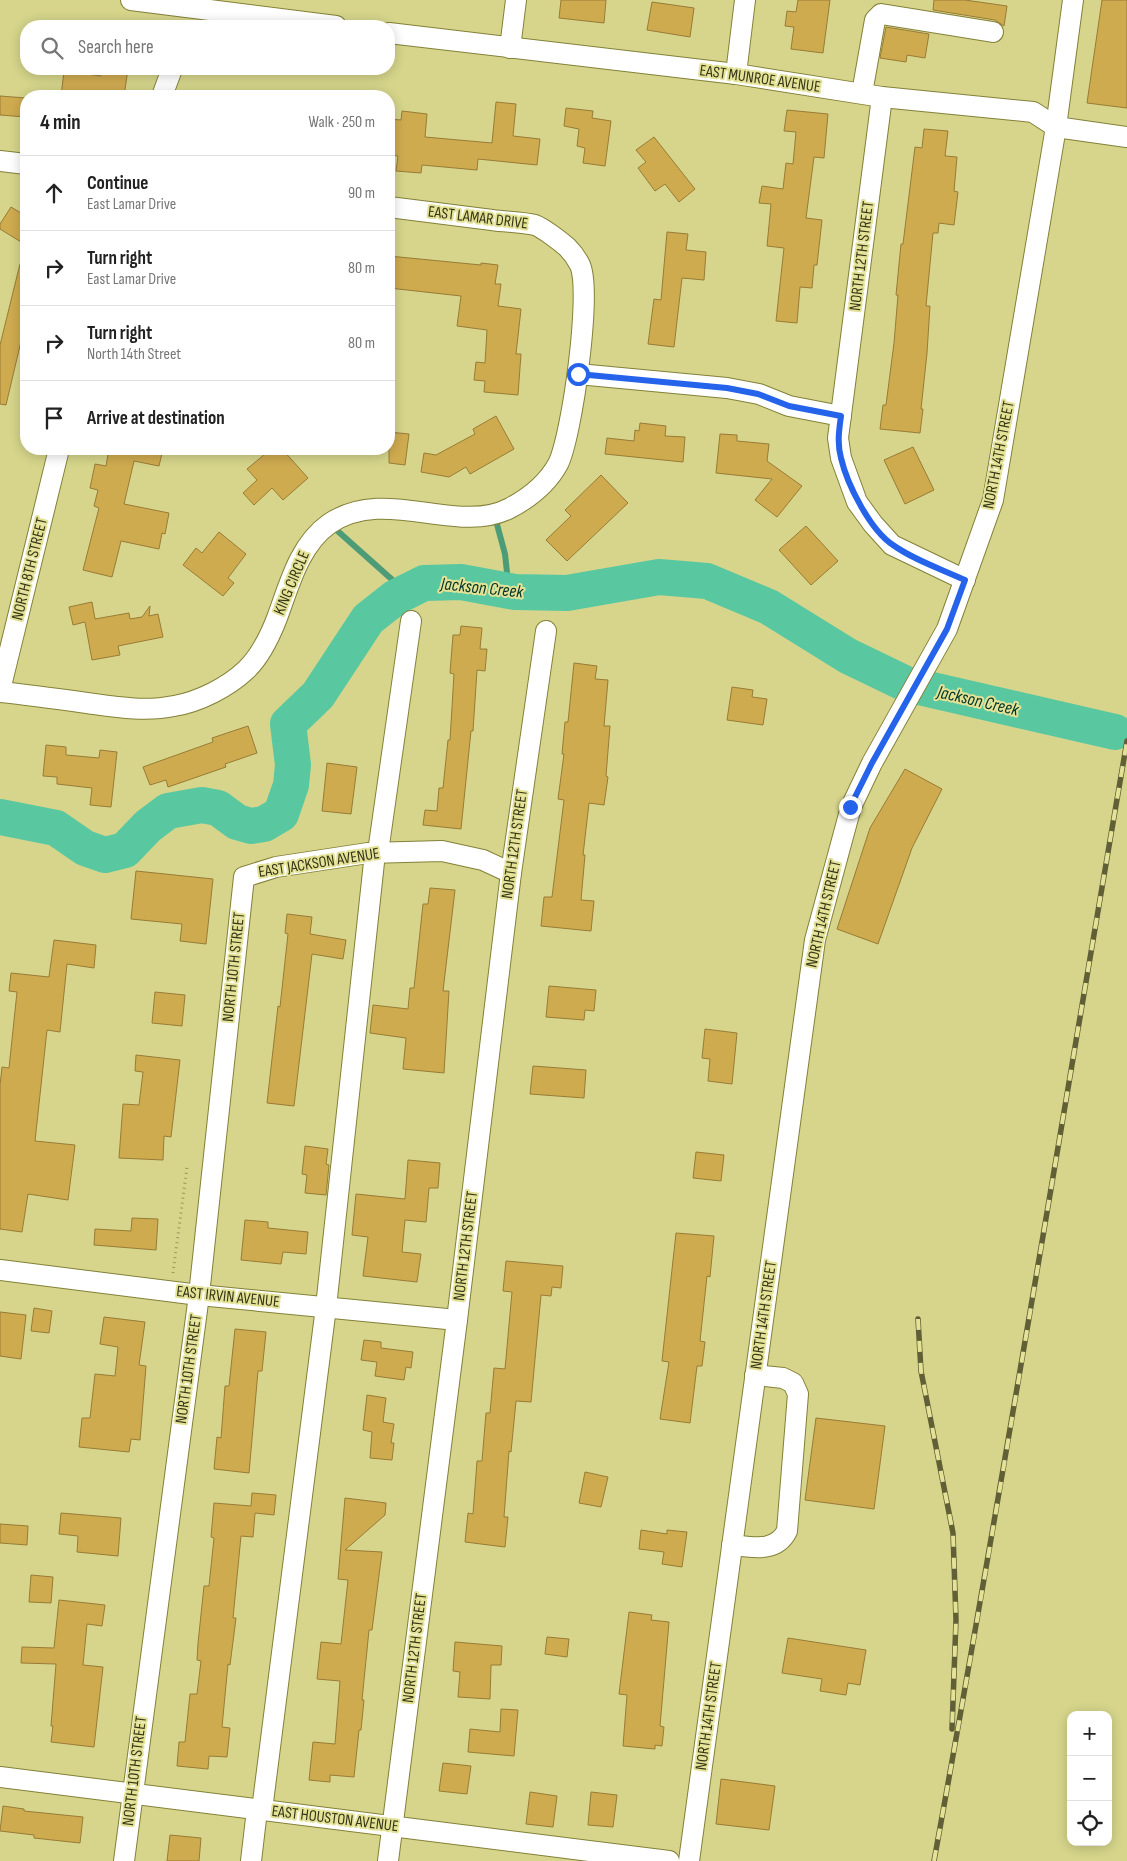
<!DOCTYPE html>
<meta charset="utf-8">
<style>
:root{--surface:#fff;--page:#f2f2f2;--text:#222;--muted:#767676;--line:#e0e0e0}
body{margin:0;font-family:"Sofia Sans Condensed",sans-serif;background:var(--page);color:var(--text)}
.controls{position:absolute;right:15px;bottom:15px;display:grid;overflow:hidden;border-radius:10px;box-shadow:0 2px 12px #0003}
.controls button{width:45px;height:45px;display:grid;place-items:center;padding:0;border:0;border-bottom:1px solid var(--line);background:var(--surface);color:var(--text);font:25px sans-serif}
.stop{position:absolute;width:15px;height:15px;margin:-11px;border:4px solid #2563eb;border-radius:50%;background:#fff}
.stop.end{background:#2563eb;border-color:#fff;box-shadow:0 1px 5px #0008}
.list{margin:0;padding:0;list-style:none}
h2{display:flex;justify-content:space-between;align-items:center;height:65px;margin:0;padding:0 20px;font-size:21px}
h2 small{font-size:16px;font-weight:400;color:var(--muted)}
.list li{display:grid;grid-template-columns:32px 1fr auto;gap:15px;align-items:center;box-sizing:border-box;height:75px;padding:0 20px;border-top:1px solid var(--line)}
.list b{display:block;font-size:19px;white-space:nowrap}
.list p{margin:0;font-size:16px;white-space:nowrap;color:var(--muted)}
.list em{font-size:16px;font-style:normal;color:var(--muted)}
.icon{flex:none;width:28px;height:28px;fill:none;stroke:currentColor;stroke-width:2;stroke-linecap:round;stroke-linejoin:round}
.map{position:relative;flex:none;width:1127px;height:1861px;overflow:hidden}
.search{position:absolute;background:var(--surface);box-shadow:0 2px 12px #0003;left:20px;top:20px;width:375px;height:55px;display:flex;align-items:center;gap:12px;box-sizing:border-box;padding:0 18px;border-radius:20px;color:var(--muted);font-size:19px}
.panel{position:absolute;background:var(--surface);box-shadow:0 2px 12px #0003;left:20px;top:90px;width:375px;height:365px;border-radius:20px}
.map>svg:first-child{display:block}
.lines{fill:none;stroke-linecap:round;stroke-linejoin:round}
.stream{stroke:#4e9c77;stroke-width:6}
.river{stroke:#59c8a1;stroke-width:36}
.building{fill:#cfab50;stroke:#987c35}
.minor-casing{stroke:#838138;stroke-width:22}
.path{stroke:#98975d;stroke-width:3;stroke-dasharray:1 4;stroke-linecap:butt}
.minor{stroke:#fff;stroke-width:20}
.rail-casing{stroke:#605f35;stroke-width:5.5}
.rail{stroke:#e3e297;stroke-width:4;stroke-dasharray:11;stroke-linecap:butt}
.route{stroke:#2563eb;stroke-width:6}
.labels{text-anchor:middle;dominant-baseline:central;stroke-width:4;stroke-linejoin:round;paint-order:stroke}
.street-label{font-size:16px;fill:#363516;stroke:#e3e297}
.water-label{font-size:18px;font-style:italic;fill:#023627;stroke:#e3e297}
</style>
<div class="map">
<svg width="1127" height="1861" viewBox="0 0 1127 1861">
<rect width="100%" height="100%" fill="#d6d58b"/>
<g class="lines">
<g class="stream">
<path d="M 495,517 L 505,554 L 509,591"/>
<path d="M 332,526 L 406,592"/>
</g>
<path class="river" d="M 0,817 L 56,828 L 85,848 L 105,855 L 125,850 L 148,826 L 168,811 L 202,805 L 218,808 L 237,822 L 251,826 L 264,824 L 281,814 L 291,785 L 293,765 L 288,724 L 318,695 L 368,619 L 396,597 L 424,583 L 461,582 L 515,592 L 567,593 L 659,577 L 707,581 L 769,607 L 848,656 L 906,684 L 1115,732"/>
</g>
<g class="building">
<path d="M 561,0 L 606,0 L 604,23 L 559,18 Z"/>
<path d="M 798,0 L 830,0 L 823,53 L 791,49 L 794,27 L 785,26 L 787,11 L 796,12 Z"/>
<path d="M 934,0 L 965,0 L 1007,6 L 1004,26 L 995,20 L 933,10 Z"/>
<path d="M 1102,0 L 1127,0 L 1127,108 L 1087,103 Z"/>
<path d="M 652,2 L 694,8 L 690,37 L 647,30 Z"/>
<path d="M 886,27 L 929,34 L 925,58 L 907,55 L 906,62 L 880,58 Z"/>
<path d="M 102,69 L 128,69 L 124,96 L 61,96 L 64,71 L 101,76 Z"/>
<path d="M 0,96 L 26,98 L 26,117 L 0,115 Z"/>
<path d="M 496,102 L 516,104 L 513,136 L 540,139 L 537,165 L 478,159 L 477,170 L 422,165 L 421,173 L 396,171 L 398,156 L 389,155 L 389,119 L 401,120 L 402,111 L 427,114 L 425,137 L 492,143 Z"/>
<path d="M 566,108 L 593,111 L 592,118 L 611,121 L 605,166 L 583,163 L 585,148 L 577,146 L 579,129 L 564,126 Z"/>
<path d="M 787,110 L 828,114 L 824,158 L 814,157 L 806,218 L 822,220 L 817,265 L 814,265 L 812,288 L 800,287 L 797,323 L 776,321 L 784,248 L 767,246 L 771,204 L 759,203 L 762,186 L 783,189 L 786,163 L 793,164 L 796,132 L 784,131 Z"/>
<path d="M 924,129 L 948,131 L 945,156 L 957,157 L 954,191 L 958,192 L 954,225 L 939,223 L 938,233 L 933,233 L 926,306 L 930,306 L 927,353 L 921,409 L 923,409 L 920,433 L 880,429 L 883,405 L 886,405 L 894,343 L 898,295 L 896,295 L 901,244 L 903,244 L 915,147 L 922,148 Z"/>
<path d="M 654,137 L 695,189 L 679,202 L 665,184 L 655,191 L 638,168 L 646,162 L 636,150 Z"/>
<path d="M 11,207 L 26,216 L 26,245 L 0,229 L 0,224 Z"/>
<path d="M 667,232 L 688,234 L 686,250 L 706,252 L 704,280 L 682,278 L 674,347 L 648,344 L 654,299 L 661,300 Z"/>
<path d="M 389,256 L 481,265 L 481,263 L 498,265 L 495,284 L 501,284 L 498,306 L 521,309 L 516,354 L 521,354 L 518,395 L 484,392 L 485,381 L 474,380 L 476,362 L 485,363 L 487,330 L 457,326 L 461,296 L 389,288 Z"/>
<path d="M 20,264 L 26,265 L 26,320 L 6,405 L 0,404 L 0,345 Z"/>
<path d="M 496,416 L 514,449 L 470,474 L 466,467 L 449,477 L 421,472 L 424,453 L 436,455 L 475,434 L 473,429 Z"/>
<path d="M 640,423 L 666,426 L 665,436 L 685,437 L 683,462 L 605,454 L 607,438 L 634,441 L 635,430 L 639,431 Z"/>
<path d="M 389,432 L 409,434 L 405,465 L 389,463 Z"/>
<path d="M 720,434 L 737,435 L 737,441 L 769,444 L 767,461 L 802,486 L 777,517 L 755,500 L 772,479 L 716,473 Z"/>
<path d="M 913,447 L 934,490 L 905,504 L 884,460 Z"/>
<path d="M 109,449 L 163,449 L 159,466 L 134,461 L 124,504 L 169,513 L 165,534 L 162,533 L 159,549 L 121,541 L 112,577 L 83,570 L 99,508 L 94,506 L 98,490 L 90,488 L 95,464 L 106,466 Z"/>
<path d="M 271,449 L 282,449 L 308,478 L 283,500 L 272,488 L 254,505 L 243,493 L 257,480 L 247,469 Z"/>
<path d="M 601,475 L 628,503 L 567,561 L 546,540 L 571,516 L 565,510 Z"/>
<path d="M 806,526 L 838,561 L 811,585 L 779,550 Z"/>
<path d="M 219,532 L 246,554 L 228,578 L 234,583 L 223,596 L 183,565 L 196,548 L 202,553 Z"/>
<path d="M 92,602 L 95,619 L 129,613 L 130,619 L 142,617 L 150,606 L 149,616 L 158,614 L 163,637 L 118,646 L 120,655 L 92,660 L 85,622 L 73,625 L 69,607 Z"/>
<path d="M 461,626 L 482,628 L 480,649 L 487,649 L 485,671 L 477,670 L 473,731 L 471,731 L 461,829 L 423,825 L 425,810 L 437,811 L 439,788 L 443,788 L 448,740 L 450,740 L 454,674 L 450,673 L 453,635 L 460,635 Z"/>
<path d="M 574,663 L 597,666 L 595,679 L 608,680 L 604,726 L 610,726 L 606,776 L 608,777 L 604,805 L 589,803 L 583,855 L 585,855 L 581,900 L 594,901 L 591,931 L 541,926 L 544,897 L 552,897 L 564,800 L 558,799 L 564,754 L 562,754 L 565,722 L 568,722 Z"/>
<path d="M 732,687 L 753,690 L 752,697 L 767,699 L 763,725 L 727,720 Z"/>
<path d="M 248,726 L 257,753 L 225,764 L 226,767 L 168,787 L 166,780 L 150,785 L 143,767 L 213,742 L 212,738 Z"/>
<path d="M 46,745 L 66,747 L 66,755 L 99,758 L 100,750 L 117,752 L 111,807 L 90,805 L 92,788 L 57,784 L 57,777 L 43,776 Z"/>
<path d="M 327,763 L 357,767 L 351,814 L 322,811 Z"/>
<path d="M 905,769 L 942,789 L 912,848 L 878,944 L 837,929 L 870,828 Z"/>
<path d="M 136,871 L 213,879 L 206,944 L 180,941 L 182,924 L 131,919 Z"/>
<path d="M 430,888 L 455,890 L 443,991 L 449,991 L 444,1073 L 403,1069 L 406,1038 L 370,1033 L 373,1005 L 408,1009 L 410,988 L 414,988 L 423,904 L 428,904 Z"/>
<path d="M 287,914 L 312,917 L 310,934 L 346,940 L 343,959 L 312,954 L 294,1106 L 267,1103 L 278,1006 L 280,1007 L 288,934 L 285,933 Z"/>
<path d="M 54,940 L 96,945 L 94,968 L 67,964 L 60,1032 L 47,1030 L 35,1141 L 75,1145 L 68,1200 L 28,1194 L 22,1232 L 0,1229 L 0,1085 L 2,1067 L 9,1068 L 17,992 L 9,991 L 11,973 L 49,977 Z"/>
<path d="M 549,986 L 596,990 L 594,1011 L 585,1010 L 584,1020 L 546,1017 Z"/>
<path d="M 155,992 L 185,995 L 182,1026 L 152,1023 Z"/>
<path d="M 705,1029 L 737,1033 L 732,1084 L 708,1081 L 710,1059 L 702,1058 Z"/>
<path d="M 136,1055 L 180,1060 L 171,1137 L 164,1136 L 163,1160 L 119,1158 L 123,1104 L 139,1105 L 143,1072 L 135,1071 Z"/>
<path d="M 533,1066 L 586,1070 L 584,1098 L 530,1094 Z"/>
<path d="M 305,1146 L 328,1149 L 326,1164 L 329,1165 L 326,1195 L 305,1193 L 307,1175 L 302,1174 Z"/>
<path d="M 696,1152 L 724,1155 L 721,1181 L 693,1178 Z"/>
<path d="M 408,1160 L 440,1163 L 438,1188 L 429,1188 L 426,1222 L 405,1220 L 402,1252 L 421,1254 L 417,1282 L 363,1276 L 368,1237 L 352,1235 L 356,1194 L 405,1199 Z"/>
<path d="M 132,1218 L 158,1219 L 156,1250 L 94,1245 L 95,1229 L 131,1231 Z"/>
<path d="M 245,1220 L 268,1222 L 268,1228 L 308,1232 L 306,1254 L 283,1252 L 281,1264 L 241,1260 Z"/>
<path d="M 676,1233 L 714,1236 L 710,1277 L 707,1276 L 700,1341 L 705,1342 L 702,1366 L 697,1366 L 690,1423 L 660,1419 L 669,1362 L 662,1361 Z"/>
<path d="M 506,1261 L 563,1266 L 561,1288 L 552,1287 L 551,1296 L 541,1295 L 531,1402 L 516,1401 L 511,1452 L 509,1451 L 504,1517 L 508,1517 L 505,1547 L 465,1542 L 468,1513 L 473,1514 L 477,1461 L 482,1461 L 486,1413 L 490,1413 L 494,1368 L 505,1369 L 512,1292 L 503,1291 Z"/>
<path d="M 34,1308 L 52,1311 L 49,1333 L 31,1331 Z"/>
<path d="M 0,1312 L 26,1315 L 21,1359 L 0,1356 Z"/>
<path d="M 104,1317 L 145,1322 L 139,1365 L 146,1366 L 140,1440 L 131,1439 L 129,1452 L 79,1447 L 82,1418 L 90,1418 L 95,1374 L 115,1376 L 118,1347 L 100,1344 Z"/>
<path d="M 235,1329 L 266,1332 L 262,1371 L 258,1371 L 249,1473 L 214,1469 L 217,1437 L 221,1438 L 225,1386 L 229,1386 Z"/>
<path d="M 364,1340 L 381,1342 L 381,1348 L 413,1352 L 411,1368 L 406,1367 L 404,1380 L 375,1376 L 377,1362 L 361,1360 Z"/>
<path d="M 367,1395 L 386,1398 L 383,1422 L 394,1424 L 391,1443 L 394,1443 L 392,1460 L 370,1458 L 372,1432 L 363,1430 Z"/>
<path d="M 816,1418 L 885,1426 L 874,1509 L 805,1500 Z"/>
<path d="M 585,1472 L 608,1477 L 601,1507 L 579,1503 Z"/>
<path d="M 252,1493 L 276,1495 L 274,1515 L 255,1513 L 253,1537 L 241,1536 L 233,1618 L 236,1618 L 230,1665 L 228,1664 L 222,1727 L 230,1728 L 227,1757 L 209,1756 L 208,1769 L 177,1766 L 179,1742 L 185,1742 L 190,1694 L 197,1694 L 201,1661 L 197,1660 L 198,1643 L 204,1586 L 209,1586 L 214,1538 L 211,1537 L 214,1503 L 251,1506 Z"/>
<path d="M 345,1498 L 386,1503 L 385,1515 L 345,1550 L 382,1552 L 372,1630 L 369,1630 L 362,1700 L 364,1700 L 361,1730 L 359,1730 L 354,1777 L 330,1775 L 330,1782 L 309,1780 L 313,1742 L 335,1744 L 340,1681 L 317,1679 L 321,1642 L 341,1644 L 348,1580 L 338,1579 Z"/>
<path d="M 61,1513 L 121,1518 L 118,1556 L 77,1552 L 78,1536 L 59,1534 Z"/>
<path d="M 0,1524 L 28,1526 L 27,1545 L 0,1543 Z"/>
<path d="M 641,1530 L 667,1534 L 667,1530 L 687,1532 L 682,1567 L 662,1564 L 664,1552 L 639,1549 Z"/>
<path d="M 31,1575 L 53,1577 L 51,1603 L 29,1602 Z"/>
<path d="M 59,1600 L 105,1605 L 102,1626 L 87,1624 L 83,1665 L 103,1667 L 94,1747 L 51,1742 L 53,1726 L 51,1726 L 56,1664 L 21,1663 L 22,1647 L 54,1648 Z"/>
<path d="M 629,1612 L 652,1615 L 651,1620 L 669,1622 L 660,1726 L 664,1727 L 662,1746 L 655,1745 L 655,1749 L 623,1746 L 627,1695 L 619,1694 Z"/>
<path d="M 547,1637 L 569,1639 L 567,1657 L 545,1654 Z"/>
<path d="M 788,1638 L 866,1650 L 860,1685 L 848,1683 L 846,1695 L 820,1691 L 822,1679 L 782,1673 Z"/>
<path d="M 455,1642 L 502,1646 L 501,1665 L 491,1665 L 490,1699 L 458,1697 L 460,1672 L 453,1671 Z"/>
<path d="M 501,1709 L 518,1710 L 514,1756 L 468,1752 L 470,1729 L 500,1732 Z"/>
<path d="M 443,1763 L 471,1766 L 467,1794 L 439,1791 Z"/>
<path d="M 721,1779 L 775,1786 L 769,1830 L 716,1824 Z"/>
<path d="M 530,1792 L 557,1796 L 553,1827 L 526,1824 Z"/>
<path d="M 591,1792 L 617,1795 L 613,1827 L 588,1825 Z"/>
<path d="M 3,1806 L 24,1809 L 24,1811 L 83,1817 L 80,1843 L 34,1838 L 34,1835 L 0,1831 Z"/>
<path d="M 170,1835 L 201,1838 L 199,1861 L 167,1861 Z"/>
</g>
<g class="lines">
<g class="minor-casing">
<g id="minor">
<path d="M 131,0 L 336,26"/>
<path d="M 389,33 L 736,74 L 882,97 L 1033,112 L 1056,127 L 1127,137"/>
<path d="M 510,48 L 516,0"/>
<path d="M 736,74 L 745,0"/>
<path d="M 862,93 L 875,20 L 881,14 L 993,32"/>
<path d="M 162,96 L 172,69"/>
<path d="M 882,97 L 838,438 L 841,458 L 857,502 L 873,524 L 892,545 L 965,580"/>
<path d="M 0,161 L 26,164"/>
<path d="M 578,374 L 727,388 L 759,394 L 789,406 L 841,416"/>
<path d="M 0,690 L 59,449"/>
<path d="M 0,692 C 29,695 58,699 87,703 C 116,707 145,712 174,706 C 199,702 228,687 246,670 C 261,656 270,636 277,618 C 289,586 299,545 329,524 C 385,485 457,536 510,508 C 529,498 547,484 558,464 C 572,436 592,292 580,265 C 577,259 571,251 567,247 C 560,241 543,228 535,225 C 522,222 506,222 492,220 C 458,216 423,211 389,207"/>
<path d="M 378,852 L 411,621"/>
<path d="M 0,1270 L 199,1295 L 457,1320"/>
<path d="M 732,1545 C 752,1547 776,1553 787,1531 L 798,1394 L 793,1383 L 783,1378 L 755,1375"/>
<path d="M 0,1777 L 669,1861"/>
<path d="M 262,1810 L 326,1307 L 375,853"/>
<path d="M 124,1861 L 199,1295 L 244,877 L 276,867 L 368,853 L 442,851 L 483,860 L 511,873"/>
<path d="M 251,1861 L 257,1810"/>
<path d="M 388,1861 L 457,1320 L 511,873 L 546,631"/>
<path d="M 689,1861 L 815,940 L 851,807 L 872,763 L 947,629 L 993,500 L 1056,127 L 1073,0"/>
</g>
</g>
<path class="path" d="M 173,1273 L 187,1167"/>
<use href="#minor" class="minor"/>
<g class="rail-casing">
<g id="rail">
<path d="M 918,1319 L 921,1371 L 953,1533 L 956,1620 L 952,1729"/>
<path d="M 934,1861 C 1002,1488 1063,1114 1127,741"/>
</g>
</g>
<use href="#rail" class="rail"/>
</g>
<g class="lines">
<path class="route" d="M 578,374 L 727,388 L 758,394 L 789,406 L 841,416 C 839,430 837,444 841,458 C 847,484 870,530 893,545 C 914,560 941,569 965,580 L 947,629 L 872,763 L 850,807"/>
</g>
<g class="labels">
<g class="street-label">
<text transform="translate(760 79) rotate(8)">EAST MUNROE AVENUE</text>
<text transform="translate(478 218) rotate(7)">EAST LAMAR DRIVE</text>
<text transform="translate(862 256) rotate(-83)">NORTH 12TH STREET</text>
<text transform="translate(999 455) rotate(-79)">NORTH 14TH STREET</text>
<text transform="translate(30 569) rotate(-76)">NORTH 8TH STREET</text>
<text transform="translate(292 583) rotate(-67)">KING CIRCLE</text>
<text transform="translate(515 844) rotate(-82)">NORTH 12TH STREET</text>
<text transform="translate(319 863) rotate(-9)">EAST JACKSON AVENUE</text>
<text transform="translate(824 914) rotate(-77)">NORTH 14TH STREET</text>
<text transform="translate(234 967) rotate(-84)">NORTH 10TH STREET</text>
<text transform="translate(466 1246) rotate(-83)">NORTH 12TH STREET</text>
<text transform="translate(228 1297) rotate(6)">EAST IRVIN AVENUE</text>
<text transform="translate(764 1315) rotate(-82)">NORTH 14TH STREET</text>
<text transform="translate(189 1369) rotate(-82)">NORTH 10TH STREET</text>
<text transform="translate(415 1648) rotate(-83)">NORTH 12TH STREET</text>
<text transform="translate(709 1716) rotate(-82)">NORTH 14TH STREET</text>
<text transform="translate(135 1771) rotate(-83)">NORTH 10TH STREET</text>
<text transform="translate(335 1819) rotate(7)">EAST HOUSTON AVENUE</text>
</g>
<g class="water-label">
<text transform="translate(482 588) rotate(6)">Jackson Creek</text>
<text transform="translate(978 701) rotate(13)">Jackson Creek</text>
</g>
</g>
</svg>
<div class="controls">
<button>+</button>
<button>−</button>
<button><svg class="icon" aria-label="locate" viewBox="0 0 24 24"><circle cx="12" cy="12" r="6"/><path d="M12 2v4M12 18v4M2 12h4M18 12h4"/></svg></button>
</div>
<div class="stop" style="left:578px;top:374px"></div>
<div class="stop end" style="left:850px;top:807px"></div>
<div class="search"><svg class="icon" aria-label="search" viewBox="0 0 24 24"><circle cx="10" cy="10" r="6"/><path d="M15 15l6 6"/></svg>Search here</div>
<section class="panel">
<h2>4 min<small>Walk · 250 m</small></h2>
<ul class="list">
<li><svg class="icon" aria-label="ahead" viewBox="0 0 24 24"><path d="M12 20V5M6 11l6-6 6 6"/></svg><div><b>Continue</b><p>East Lamar Drive</p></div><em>90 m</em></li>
<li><svg class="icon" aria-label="right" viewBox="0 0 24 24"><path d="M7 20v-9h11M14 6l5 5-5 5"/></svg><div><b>Turn right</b><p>East Lamar Drive</p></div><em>80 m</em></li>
<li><svg class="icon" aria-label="right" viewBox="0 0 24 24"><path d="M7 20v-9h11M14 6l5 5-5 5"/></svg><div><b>Turn right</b><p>North 14th Street</p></div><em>80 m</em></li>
<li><svg class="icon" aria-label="arrive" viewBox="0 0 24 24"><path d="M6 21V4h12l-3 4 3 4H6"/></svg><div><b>Arrive at destination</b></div></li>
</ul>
</section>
</div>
